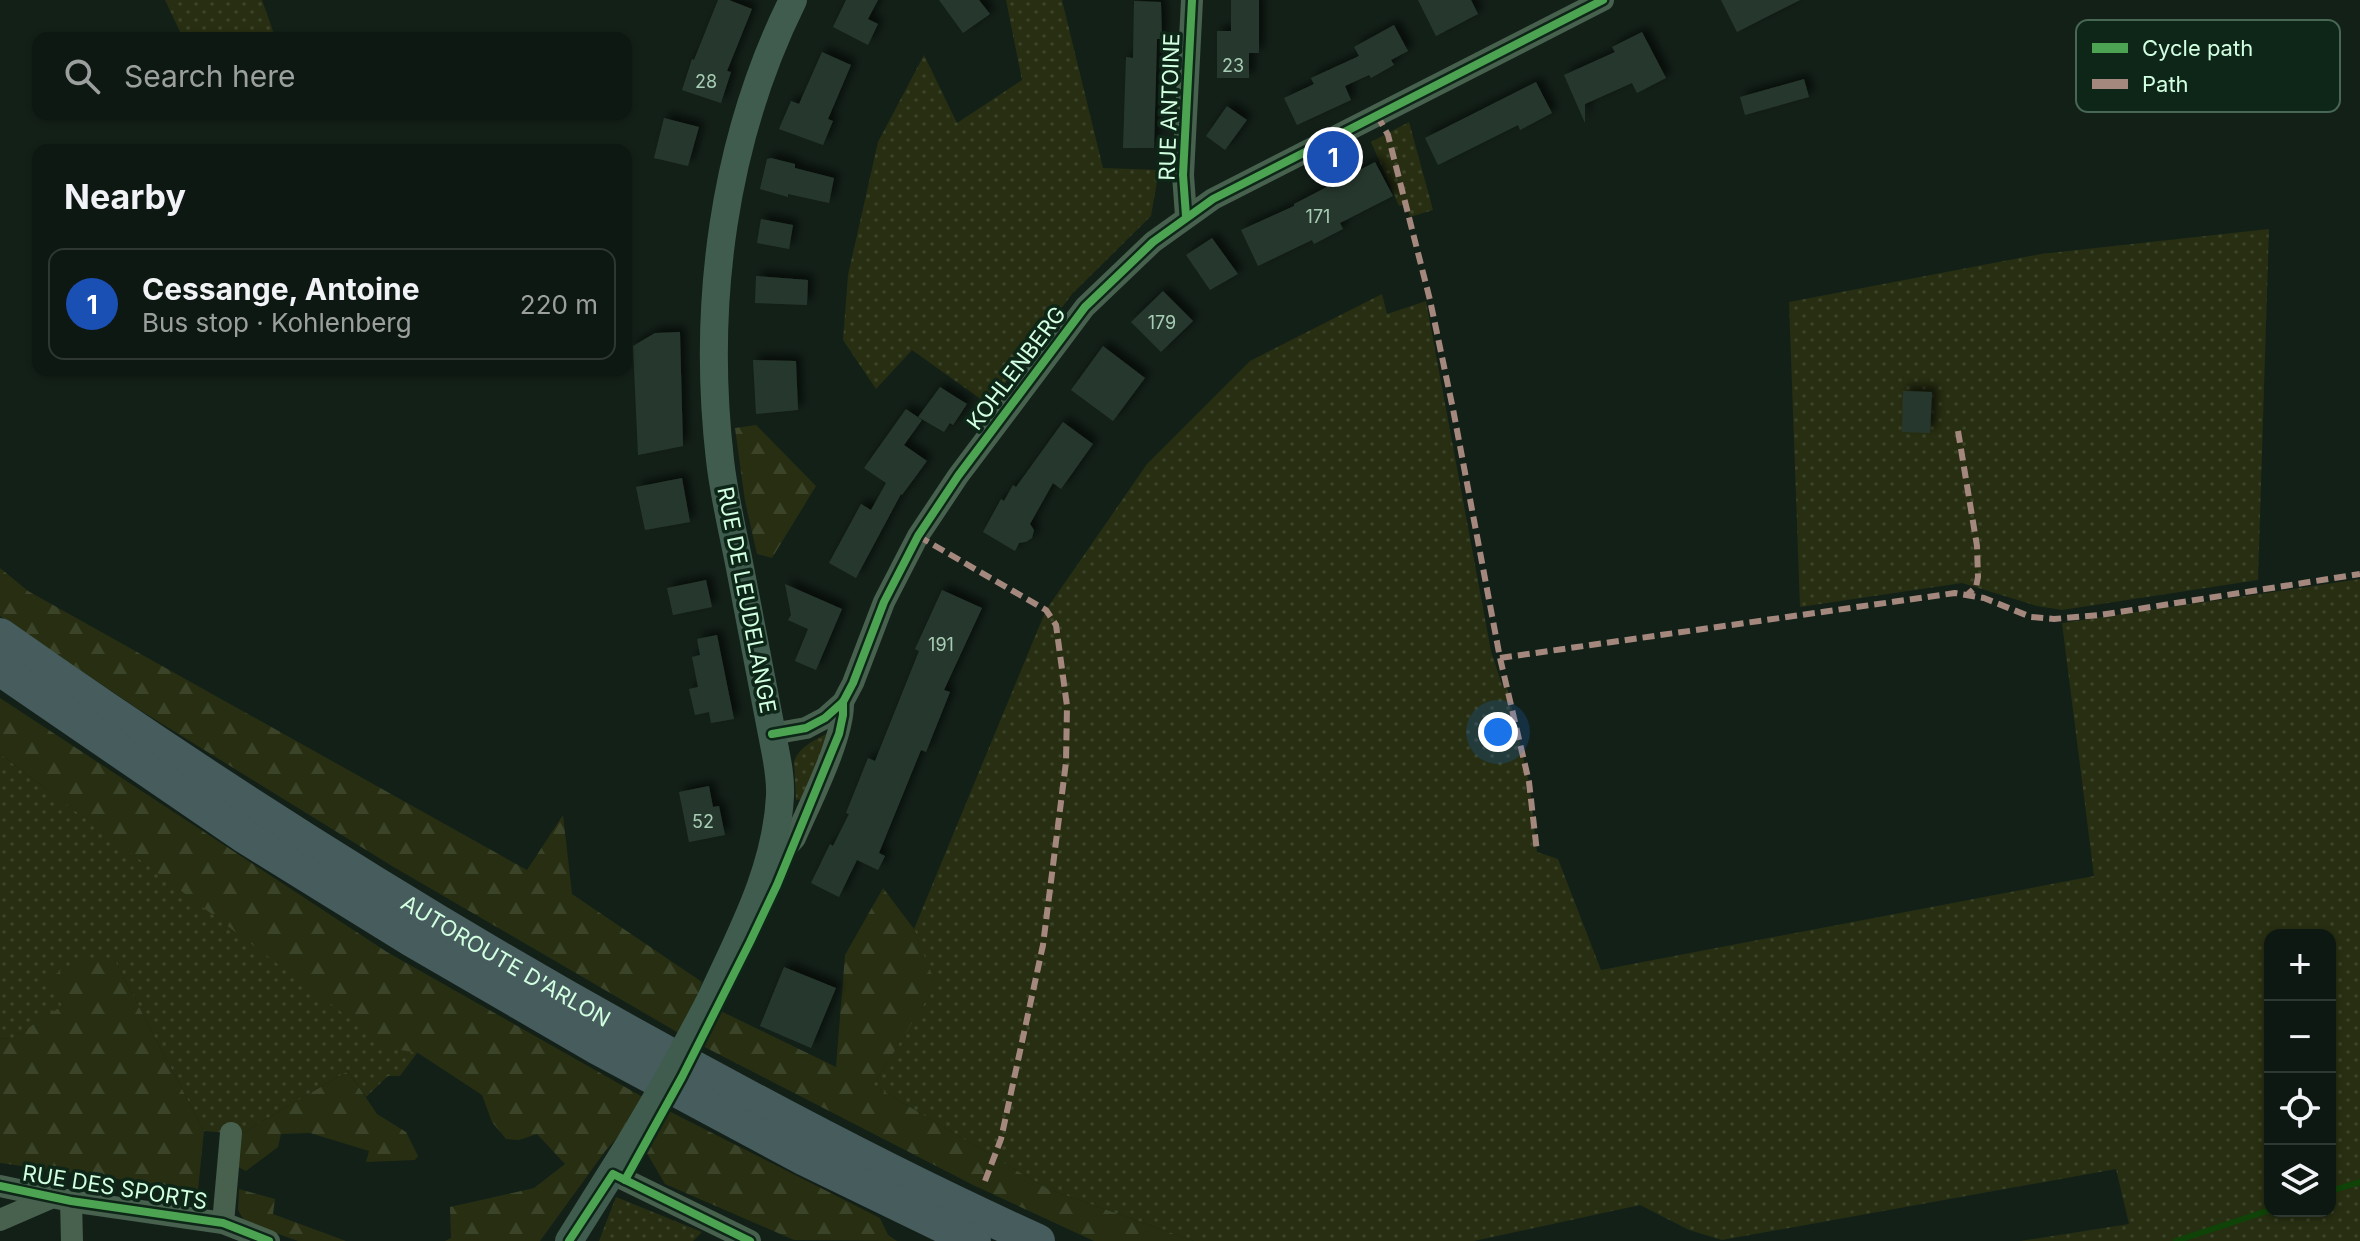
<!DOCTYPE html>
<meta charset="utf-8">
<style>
:root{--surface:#0e1812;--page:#17211b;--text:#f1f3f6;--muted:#9ba09f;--line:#2e3732;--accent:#8fb19b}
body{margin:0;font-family:Inter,sans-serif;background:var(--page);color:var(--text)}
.controls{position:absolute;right:24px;bottom:24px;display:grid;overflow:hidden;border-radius:16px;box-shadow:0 2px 6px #0004}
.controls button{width:72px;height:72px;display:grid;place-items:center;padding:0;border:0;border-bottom:2px solid var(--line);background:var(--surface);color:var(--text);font:40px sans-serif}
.you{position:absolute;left:1498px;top:732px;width:28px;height:28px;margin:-20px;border:6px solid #fff;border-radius:50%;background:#1a73e8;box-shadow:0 0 0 12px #1a73e833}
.badge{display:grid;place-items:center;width:52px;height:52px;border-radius:50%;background:var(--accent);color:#fff;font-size:26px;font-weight:700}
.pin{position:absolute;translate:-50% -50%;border:4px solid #fff;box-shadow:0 2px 8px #0006}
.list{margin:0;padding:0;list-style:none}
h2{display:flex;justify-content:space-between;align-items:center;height:104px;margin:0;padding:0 32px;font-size:34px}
h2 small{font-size:26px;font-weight:400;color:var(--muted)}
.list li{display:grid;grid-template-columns:52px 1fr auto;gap:24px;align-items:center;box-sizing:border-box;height:112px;margin:0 16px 16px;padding:0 16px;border:2px solid var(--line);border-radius:16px}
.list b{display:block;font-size:30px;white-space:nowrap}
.list p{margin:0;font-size:26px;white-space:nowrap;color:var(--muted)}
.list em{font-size:26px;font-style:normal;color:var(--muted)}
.icon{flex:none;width:44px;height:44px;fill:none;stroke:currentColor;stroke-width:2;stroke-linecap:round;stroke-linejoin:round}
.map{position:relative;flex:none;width:2360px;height:1241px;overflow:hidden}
.search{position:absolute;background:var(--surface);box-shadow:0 2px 6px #0004;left:32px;top:32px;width:600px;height:88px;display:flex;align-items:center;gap:20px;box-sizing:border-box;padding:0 28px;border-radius:16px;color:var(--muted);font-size:30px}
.panel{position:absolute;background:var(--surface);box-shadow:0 2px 6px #0004;left:32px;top:144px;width:600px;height:232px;border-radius:16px}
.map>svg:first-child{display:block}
.grass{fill:url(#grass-dots);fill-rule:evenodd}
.forest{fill:url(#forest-firs)}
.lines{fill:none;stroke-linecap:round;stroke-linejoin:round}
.stream{stroke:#0f4308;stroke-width:6}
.building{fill:#28382e;filter:url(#shadow)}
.minor{stroke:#47614e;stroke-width:22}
.major{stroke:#405c4f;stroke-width:28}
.highway{stroke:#465c5d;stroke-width:34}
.major-bridge{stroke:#405c4f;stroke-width:28}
.quiet{stroke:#a5887d;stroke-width:6;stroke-dasharray:12 6;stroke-linecap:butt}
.cycleway-casing{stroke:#0d2617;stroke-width:13}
.cycleway{stroke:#4ca352;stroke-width:8}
.labels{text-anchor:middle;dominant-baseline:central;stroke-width:7;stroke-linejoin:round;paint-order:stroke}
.number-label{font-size:18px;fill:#a8cdb4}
.street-label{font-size:22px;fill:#d2ffe1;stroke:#0d2617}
.key{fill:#0d2617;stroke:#486754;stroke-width:2}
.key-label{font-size:22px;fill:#d2ffe1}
</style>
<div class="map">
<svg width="2360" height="1241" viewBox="0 0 2360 1241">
<defs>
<pattern id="grass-dots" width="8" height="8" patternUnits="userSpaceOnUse" patternTransform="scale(2)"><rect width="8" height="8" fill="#272e11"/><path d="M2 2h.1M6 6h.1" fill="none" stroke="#3b4328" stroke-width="1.8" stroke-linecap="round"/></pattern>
<pattern id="forest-firs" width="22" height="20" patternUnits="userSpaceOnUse" patternTransform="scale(2)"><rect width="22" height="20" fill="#272e11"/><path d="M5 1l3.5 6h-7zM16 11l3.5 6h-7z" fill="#3b4328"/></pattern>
<filter id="shadow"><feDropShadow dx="5.5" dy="-5.5" stdDeviation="4" flood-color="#0009"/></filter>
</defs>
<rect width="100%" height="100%" fill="#132018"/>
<g class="grass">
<path d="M 165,0 L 262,0 L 273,31 L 268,38 L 183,38 Z"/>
<path d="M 1006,0 L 1062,0 L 1103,168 L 1159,170 L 1151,216 L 1072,294 L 989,405 L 912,350 L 876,389 L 843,340 L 848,275 L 878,142 L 924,55 L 957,123 L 1022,80 Z"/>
<path d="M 1409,122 L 1433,210 L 1410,217 L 1406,204 L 1399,206 L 1371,142 Z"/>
<path d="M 2269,229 L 2258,580 L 2062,610 L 2037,606 L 1962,583 L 1800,607 L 1789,302 L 2041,254 Z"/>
<path d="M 1382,294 L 1387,314 L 1426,301 L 1491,651 L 1503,688 L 1507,688 L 1529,782 L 1537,852 L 1558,859 L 1601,970 L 2094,876 L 2062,623 L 2360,579 L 2360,1241 L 2020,1241 L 2129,1224 L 2116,1169 L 1722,1240 L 1689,1230 L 1640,1205 L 1474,1241 L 1194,1241 L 1048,1189 L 873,1085 L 935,986 L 914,929 L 1046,610 L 1147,464 L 1250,361 ZM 2270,935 L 2330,935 L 2330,1211 L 2270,1211 Z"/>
<path d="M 828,733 L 803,799 L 796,800 L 794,761 C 800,746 815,740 828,733 Z"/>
<path d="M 0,754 L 389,1047 L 417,1053 L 400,1076 L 388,1076 L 366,1097 L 348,1071 L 241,1134 L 204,1131 L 115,961 L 49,979 L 63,1006 L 11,1039 L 0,1038 Z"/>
<path d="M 616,1197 L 702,1232 L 693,1241 L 599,1241 Z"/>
</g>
<g class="forest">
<path d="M 756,425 L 816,486 L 772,558 L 757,554 L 745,501 L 735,428 Z"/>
<path d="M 0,568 L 28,591 L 527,870 L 563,815 L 572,894 L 702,982 L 696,999 L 836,1067 L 845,955 L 883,888 L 914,929 L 936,985 L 873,1085 L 1048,1189 L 1194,1241 L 1094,1241 L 975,1186 L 689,1039 L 392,866 L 138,709 L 0,616 Z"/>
<path d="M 0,698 L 387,952 L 655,1104 L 880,1218 L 888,1235 L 897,1241 L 794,1240 L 665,1184 L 645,1150 L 619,1136 L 606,1150 L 540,1241 L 445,1241 L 451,1238 L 450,1207 L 534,1188 L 565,1164 L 537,1134 L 519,1140 L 506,1139 L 492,1122 L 482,1095 L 418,1053 L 389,1048 L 0,754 Z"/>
<path d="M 82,957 L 115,961 L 204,1131 L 198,1190 L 0,1163 L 0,1038 L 11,1039 L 62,1006 L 48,979 Z"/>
<path d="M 348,1071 L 377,1114 L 406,1132 L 418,1156 L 415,1160 L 366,1162 L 369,1151 L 310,1133 L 281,1134 L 278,1147 L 246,1171 L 238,1167 L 241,1134 Z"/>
<path d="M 239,1189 L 275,1199 L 273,1214 L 346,1241 L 298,1241 L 245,1222 L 238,1210 Z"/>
</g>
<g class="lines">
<g class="stream">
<path d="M 2330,1191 L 2360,1182"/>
<path d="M 2176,1241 L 2270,1210"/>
</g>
</g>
<g class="building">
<path d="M 718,0 L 729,0 L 752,9 L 727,71 L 731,72 L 721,103 L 682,90 L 692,59 L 694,60 Z"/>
<path d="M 846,0 L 878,0 L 868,19 L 878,24 L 868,45 L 833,27 Z"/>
<path d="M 939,0 L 979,0 L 990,14 L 963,33 Z"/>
<path d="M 1231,0 L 1259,0 L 1259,53 L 1249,53 L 1249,78 L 1217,78 L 1217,31 L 1231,31 Z"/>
<path d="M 1418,0 L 1471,0 L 1478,14 L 1436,36 Z"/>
<path d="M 1721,0 L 1800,0 L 1737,32 Z"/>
<path d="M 1134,1 L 1161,2 L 1162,39 L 1157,39 L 1154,148 L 1123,148 L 1126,57 L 1133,58 Z"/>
<path d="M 1394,25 L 1408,51 L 1391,60 L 1394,65 L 1371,78 L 1369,75 L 1345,86 L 1351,100 L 1297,125 L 1284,98 L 1314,84 L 1311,78 L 1359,56 L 1354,47 Z"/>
<path d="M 1642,32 L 1666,78 L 1637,93 L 1632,83 L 1585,104 L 1585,123 L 1564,75 L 1615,52 L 1612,47 Z"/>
<path d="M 822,52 L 851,65 L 828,119 L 833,121 L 823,145 L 779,129 L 791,101 L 799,104 Z"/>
<path d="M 1804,79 L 1809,97 L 1745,115 L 1740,97 Z"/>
<path d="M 1536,82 L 1552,113 L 1520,130 L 1518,125 L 1438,165 L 1425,138 Z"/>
<path d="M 1227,106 L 1247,120 L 1225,150 L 1206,136 Z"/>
<path d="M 664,118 L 699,127 L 688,166 L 654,158 Z"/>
<path d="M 771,158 L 795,164 L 795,168 L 834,178 L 829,203 L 788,194 L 788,197 L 760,189 L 767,159 Z"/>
<path d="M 1375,162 L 1393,196 L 1340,223 L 1343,229 L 1314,244 L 1312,240 L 1258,266 L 1241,230 L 1294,206 L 1294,204 Z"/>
<path d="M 761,219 L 793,225 L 789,249 L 757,243 Z"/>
<path d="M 1212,238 L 1238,274 L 1210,290 L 1186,255 Z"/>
<path d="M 756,276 L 808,280 L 807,305 L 755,303 Z"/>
<path d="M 1163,291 L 1193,321 L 1161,352 L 1131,322 Z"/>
<path d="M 680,332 L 683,446 L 638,455 L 633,346 L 655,333 Z"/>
<path d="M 1103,346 L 1145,378 L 1113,421 L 1071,390 Z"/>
<path d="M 753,360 L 796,361 L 798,410 L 756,414 Z"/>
<path d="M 940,387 L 967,404 L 953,425 L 950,423 L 944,432 L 918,417 Z"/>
<path d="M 1903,391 L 1932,392 L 1930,433 L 1902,432 Z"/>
<path d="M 906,409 L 922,420 L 904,445 L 927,461 L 902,495 L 901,494 L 856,578 L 829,563 L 861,504 L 871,510 L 886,483 L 864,468 Z"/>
<path d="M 1063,422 L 1093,444 L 1061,489 L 1053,483 L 1030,524 L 1034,530 L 1032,538 L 1026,542 L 1019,543 L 1015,551 L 983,532 L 1001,499 L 1004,501 L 1013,485 L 1016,487 Z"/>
<path d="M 682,478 L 690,522 L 645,530 L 636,487 Z"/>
<path d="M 706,580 L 712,607 L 673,615 L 667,588 Z"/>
<path d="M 785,584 L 842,609 L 816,670 L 795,661 L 808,629 L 788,620 L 791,615 Z"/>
<path d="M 942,590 L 982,608 L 944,690 L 950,692 L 926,752 L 921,750 L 879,853 L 885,856 L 878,870 L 857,860 L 839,897 L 811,883 L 830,844 L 833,846 L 849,814 L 846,813 L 868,758 L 875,761 L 919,651 L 915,649 Z"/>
<path d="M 717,635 L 734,719 L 711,723 L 709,712 L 695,715 L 689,689 L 698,687 L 692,657 L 700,655 L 697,639 Z"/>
<path d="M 709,786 L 713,807 L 719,806 L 725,835 L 689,842 L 679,792 Z"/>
<path d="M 784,967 L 836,988 L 811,1048 L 760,1026 Z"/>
</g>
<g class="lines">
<g class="minor">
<path d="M 1186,216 L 1183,175 L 1192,0"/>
<path d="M 772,734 L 806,728 L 825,718 L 843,702 L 853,683 L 884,602 L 918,536 L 958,476 L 1085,307 L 1153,242 L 1213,199 L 1603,0"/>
<path d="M 772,854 L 785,849 L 795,838 C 810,803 844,738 843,702"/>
<path d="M 613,1174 L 750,1241"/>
<path d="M 0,1186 L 71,1201 L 223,1223 L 269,1241"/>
<path d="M 71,1201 L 72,1241"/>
<path d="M 0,1220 L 53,1197"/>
<path d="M 223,1223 L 231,1133"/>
</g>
<g class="major">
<path d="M 708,1005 C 739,937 776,872 780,796 C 781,775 776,755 772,734 C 761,679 751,623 740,568 C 733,532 724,496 720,460 C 702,305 723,141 793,0"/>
<path d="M 569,1241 L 631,1142"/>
</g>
<g class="highway">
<path id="s1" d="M 0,635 C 231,798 470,948 719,1081 C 824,1138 929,1192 1038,1241"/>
<path d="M 0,669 L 244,836 L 412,940 L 598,1048 L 805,1159 L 974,1241"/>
</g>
<path class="major-bridge" d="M 631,1142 L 672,1072 L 708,1005"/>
<g class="quiet">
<path d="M 1377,115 L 1388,135 L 1430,300 L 1453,409 L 1500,658 L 1529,782 L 1537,852"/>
<path d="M 1958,431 L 1977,546 L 1978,577 L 1976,587 L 1968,594"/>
<path d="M 918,536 L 1046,610 L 1056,625 L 1067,706 L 1066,762 L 1043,945 L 1001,1139 L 985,1181"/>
<path d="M 1500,658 L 1955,593 L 1984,598 L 2031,617 L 2054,619 L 2100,615 L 2360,574"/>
</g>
<g class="cycleway-casing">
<g id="cycleway">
<path d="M 1186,216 L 1183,175 L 1192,0"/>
<path d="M 772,734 L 806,728 L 825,718 L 843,702 L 853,683 L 884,602 L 918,536 L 958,476 L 1085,307 L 1153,242 L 1213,199 L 1603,0"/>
<path d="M 625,1180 L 682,1077 L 750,942 L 777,885 L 839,734 L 843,715 L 843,702"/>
<path d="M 0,1186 L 71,1201 L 223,1223 L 269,1241"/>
<path d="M 569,1241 L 613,1174 L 750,1241"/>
</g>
</g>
<use href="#cycleway" class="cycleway"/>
</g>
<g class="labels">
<g class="number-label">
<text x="1233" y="65">23</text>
<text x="706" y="81">28</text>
<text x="1318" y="216">171</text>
<text x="1162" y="322">179</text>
<text x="941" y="644">191</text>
<text x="703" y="821">52</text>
</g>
<g class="street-label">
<text transform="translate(1169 107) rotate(-88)">RUE ANTOINE</text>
<text transform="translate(1016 368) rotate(-53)">KOHLENBERG</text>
<text transform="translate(747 600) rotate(79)">RUE DE LEUDELANGE</text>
<text stroke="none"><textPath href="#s1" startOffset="602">AUTOROUTE D'ARLON</textPath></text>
<text transform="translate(115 1187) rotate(9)">RUE DES SPORTS</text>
</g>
</g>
<rect x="2076" y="20" width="264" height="92" rx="12" class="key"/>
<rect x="2092" y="43" width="36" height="10" fill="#4ca352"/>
<rect x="2092" y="79" width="36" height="10" fill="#a5887d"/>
<g class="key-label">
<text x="2142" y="56">Cycle path</text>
<text x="2142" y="92">Path</text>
</g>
</svg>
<div class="controls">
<button>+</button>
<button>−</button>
<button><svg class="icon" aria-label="locate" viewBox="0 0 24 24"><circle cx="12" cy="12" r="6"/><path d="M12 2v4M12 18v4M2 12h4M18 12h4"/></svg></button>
<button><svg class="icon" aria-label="layers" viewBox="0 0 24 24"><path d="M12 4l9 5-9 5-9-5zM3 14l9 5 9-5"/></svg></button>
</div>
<div class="you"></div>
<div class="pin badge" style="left:1333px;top:157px;background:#1a4fb4">1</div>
<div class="search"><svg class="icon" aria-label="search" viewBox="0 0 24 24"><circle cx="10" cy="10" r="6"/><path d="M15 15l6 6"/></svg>Search here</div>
<section class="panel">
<h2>Nearby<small></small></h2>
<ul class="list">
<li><span class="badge" style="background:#1a4fb4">1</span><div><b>Cessange, Antoine</b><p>Bus stop · Kohlenberg</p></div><em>220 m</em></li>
</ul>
</section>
</div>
